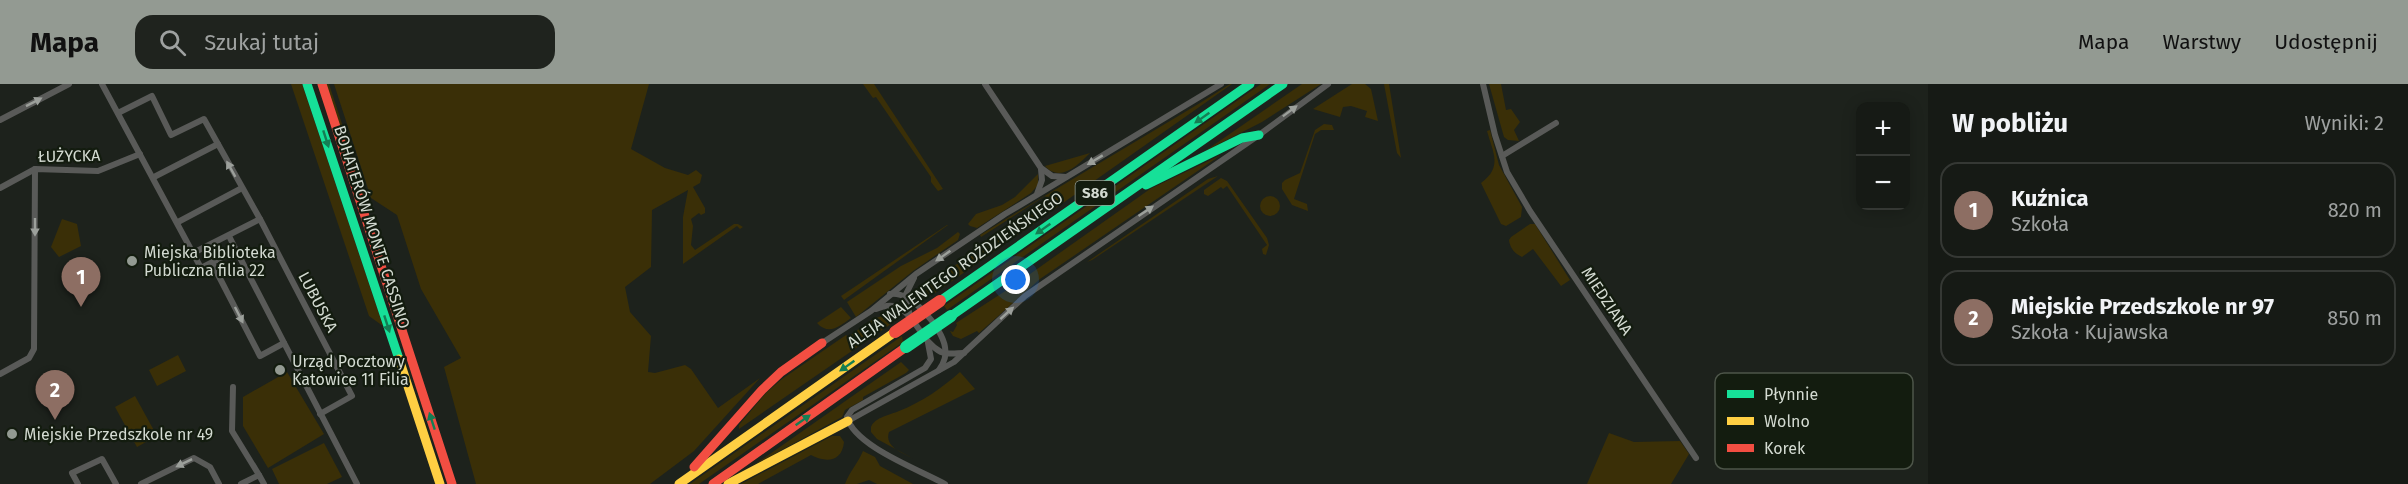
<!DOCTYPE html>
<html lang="pl">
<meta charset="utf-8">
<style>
:root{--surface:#161a15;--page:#1f231e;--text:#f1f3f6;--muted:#9ea1a0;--line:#353834;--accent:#939a92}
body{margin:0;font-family:"Fira Sans",sans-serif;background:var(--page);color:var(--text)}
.controls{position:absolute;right:18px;top:18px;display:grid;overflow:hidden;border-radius:12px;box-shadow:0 3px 15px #0003}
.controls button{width:54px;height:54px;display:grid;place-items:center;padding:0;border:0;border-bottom:2px solid var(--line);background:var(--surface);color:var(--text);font:30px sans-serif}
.you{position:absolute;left:1016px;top:196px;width:21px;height:21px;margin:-15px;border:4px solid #fff;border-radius:50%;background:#1a73e8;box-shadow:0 0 0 9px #1a73e833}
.badge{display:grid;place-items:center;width:39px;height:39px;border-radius:50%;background:var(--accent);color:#fff;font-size:20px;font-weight:700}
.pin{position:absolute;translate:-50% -50px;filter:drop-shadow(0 2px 3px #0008)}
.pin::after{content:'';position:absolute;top:32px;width:21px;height:18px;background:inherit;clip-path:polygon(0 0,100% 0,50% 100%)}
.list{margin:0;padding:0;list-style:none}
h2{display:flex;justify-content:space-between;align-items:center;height:78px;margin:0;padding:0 24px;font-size:26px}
h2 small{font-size:20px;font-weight:400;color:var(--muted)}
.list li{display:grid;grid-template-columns:39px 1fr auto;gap:18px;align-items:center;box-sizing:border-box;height:96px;margin:0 12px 12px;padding:0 12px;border:2px solid var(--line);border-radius:18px}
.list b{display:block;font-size:22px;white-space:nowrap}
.list p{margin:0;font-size:20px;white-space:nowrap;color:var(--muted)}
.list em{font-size:20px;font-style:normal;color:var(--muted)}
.icon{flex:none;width:33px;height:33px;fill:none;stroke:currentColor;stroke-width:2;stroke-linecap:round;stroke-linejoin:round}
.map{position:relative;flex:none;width:1928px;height:400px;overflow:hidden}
header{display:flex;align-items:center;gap:36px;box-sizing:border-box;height:84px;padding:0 30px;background:var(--accent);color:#111}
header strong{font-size:28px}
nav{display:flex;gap:33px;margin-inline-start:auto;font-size:21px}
.search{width:420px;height:54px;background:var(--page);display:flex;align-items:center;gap:15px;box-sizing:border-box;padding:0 21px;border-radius:18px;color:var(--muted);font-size:22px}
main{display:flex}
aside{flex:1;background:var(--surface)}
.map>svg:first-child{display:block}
.green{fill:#3a2f07}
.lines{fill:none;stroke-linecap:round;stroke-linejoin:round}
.street{stroke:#595a58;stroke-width:6}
.fast{stroke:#16e098;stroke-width:9}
.slow{stroke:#ffcf43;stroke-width:9}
.jam{stroke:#f24e42;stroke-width:9}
.fast-bridge{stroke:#16e098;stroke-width:12}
.jam-bridge{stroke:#f24e42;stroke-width:12}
.oneway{fill:#9ca09b}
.oneway2{fill:#147e54}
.poi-dot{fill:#939a92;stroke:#131c0f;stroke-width:2}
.labels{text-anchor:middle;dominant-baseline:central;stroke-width:4.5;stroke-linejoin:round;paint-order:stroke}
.shield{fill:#131c0f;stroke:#99a197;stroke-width:1.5}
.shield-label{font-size:15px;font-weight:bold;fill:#d3dad1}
.street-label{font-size:16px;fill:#d3dad1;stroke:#131c0f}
.poi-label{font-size:16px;fill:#d3dad1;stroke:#131c0f;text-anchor:start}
.key{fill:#131c0f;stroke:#4d5549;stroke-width:1.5}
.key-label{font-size:16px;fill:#d3dad1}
</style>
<header>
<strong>Mapa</strong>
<div class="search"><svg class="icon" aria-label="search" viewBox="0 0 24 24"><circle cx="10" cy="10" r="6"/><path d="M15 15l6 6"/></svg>Szukaj tutaj</div>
<nav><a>Mapa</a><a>Warstwy</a><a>Udostępnij</a></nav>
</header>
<main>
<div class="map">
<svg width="1928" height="400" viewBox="0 0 1928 400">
<rect width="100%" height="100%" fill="#1d221c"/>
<g class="green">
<path d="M 291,0 L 302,0 L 383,242 L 369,232 Z"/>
<path d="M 326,0 L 329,0 L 369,123 L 365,121 Z"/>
<path d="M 334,0 L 649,0 L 631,65 L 665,84 L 688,91 L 696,86 L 702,91 L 700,99 L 693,103 L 705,124 L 705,129 L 701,131 L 699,129 L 691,135 L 693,142 L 691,161 L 695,166 L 734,140 L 738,140 L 743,143 L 740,145 L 737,142 L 683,180 L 683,133 L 688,106 L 652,126 L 651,183 L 625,203 L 630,228 L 651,252 L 648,288 L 655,289 L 685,281 L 691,285 L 718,324 L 760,294 L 694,367 L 650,400 L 476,400 L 444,283 L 461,274 L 421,205 L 397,131 L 371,114 Z"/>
<path d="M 863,0 L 874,0 L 943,105 L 938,107 L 931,98 L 931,93 L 876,13 L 873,14 Z"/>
<path d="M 1230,0 L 1232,0 L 935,209 L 933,207 L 924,214 L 926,203 L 933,196 L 1050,118 L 1045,112 L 981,153 L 980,151 L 1001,138 L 1200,19 Z"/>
<path d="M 1261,0 L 1270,0 L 947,226 L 944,222 Z"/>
<path d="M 1302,0 L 1321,0 L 1262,38 L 1205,67 Z"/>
<path d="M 1352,0 L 1365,0 L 1371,5 L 1378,37 L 1365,33 L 1367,27 L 1351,22 L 1343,23 L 1340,33 L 1313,25 Z"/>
<path d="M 1384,0 L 1389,0 L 1401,74 L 1397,69 Z"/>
<path d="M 1489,0 L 1501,0 L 1506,26 L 1511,25 L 1520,38 L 1514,46 L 1519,57 L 1508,56 L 1504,53 Z"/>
<path d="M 1324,40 L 1332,41 L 1334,46 L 1321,46 L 1315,50 L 1294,115 L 1307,120 L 1308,127 L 1292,121 L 1282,105 L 1282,99 L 1285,96 L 1300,89 L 1315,46 Z"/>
<path d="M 1490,46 L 1499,81 L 1522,123 L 1521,133 L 1506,142 L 1501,140 L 1481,99 C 1503,83 1493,69 1487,47 Z"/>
<path d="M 1090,69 C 1078,81 1060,99 1045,82 Z"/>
<path d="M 1221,71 L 1040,195 L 979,249 L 977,247 L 961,255 L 953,252 L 950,247 L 953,248 L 957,241 L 956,239 L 1013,202 L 1150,105 Z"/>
<path d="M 1038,90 L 1038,101 L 1031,109 L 977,144 L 970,142 L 968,140 L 976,130 L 1002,121 L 1015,113 Z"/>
<path d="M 1218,92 L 1092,176 L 1087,178 L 1208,95 Z"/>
<path d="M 1221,94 L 1227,97 L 1267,154 L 1269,161 L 1266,171 L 1263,170 L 1262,165 L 1267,161 L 1227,102 L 1223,105 L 1221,103 L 1208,112 L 1204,110 L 1204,106 Z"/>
<circle cx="1270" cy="122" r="10"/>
<path d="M 62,135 L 77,140 L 81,162 L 59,173 L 51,163 Z"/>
<path d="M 1530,140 L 1535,140 L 1570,196 L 1561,202 L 1533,165 L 1522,173 C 1514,169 1510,164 1509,156 L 1511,153 Z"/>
<path d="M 948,141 L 844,216 L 841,212 L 947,141 Z"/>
<path d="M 958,148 L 960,150 L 958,156 L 913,187 L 856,233 L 847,218 L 901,182 L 937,164 Z"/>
<path d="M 841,223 L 851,234 C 840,242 829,252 817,239 Z"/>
<path d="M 886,230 L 896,234 L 890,238 L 891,240 L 739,345 L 739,341 L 766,309 L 782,295 L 846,251 L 848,253 L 872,236 Z"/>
<path d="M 902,252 L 903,258 L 699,400 L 690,400 Z"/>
<path d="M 178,271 L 186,287 L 157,302 L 149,286 Z"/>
<path d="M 901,278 L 909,286 L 906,289 L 863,313 L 863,316 L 845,326 L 842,333 L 754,381 Z"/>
<path d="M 287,288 L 324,350 L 268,384 L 243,342 L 243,313 Z"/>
<path d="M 960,288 L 975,305 L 889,348 C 884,363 903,369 914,375 L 877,355 L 871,348 L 871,343 C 875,333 890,331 899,327 C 922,318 942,304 960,288 Z"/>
<path d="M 135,312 L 157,352 L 137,363 L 115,323 Z"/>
<path d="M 1609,349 L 1634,358 L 1680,357 L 1689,370 L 1671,400 L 1587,400 Z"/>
<path d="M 832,352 L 840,352 L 844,358 C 842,378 826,379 811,371 L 758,400 L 741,400 Z"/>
<path d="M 324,359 L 342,393 L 327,400 L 279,400 L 272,385 Z"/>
<path d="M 863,367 L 875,373 L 880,382 L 913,400 L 877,400 L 869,396 L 857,400 L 845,400 C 850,387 858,379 863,367 Z"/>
</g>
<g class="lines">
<g class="street">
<path d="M 102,0 L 201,184 L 236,166 L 357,400"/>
<path d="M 985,0 L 1041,84 L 1052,92 L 1066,93"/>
<path d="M 1483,0 L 1495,51 L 1507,88 L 1530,127 L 1696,374"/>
<path d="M 118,29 L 152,12 L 171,51 L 204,35 L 260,135 L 352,312 L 320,330"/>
<path d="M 0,36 L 69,0"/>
<path d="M 1502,72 L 1556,39"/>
<path d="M 154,93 L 218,60"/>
<path d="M 0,104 L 35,85 L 98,87 L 140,70"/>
<path d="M 1037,110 L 1042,96 L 1041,85"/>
<path d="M 178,138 L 242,104"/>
<path d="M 229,152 L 236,166"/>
<path d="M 193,169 L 260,135"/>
<path d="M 212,179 L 260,272 L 284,259"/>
<path d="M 890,210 C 912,207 942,244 945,263 C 947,272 944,279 939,286"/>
<path d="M 876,225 C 912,209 915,255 941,268 C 948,271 957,269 964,269"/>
<path d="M 910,232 L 905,212 L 914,194"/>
<path d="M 822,259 L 871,227 L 916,190 L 1005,130 L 1221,0"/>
<path d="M 928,259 L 931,275 L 925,284 L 852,326 L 847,333 C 854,362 920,386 945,400"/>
<path d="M 0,290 L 29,274 L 34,265 L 35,85"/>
<path d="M 233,303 L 232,347 L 259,391"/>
<path d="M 848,337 L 954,278 L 1025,212 L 1259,51 L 1328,0"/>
<path d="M 78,400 L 72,389 L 102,375 L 116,400"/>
<path d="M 141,400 L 194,374 L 210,383 L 219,400"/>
<path d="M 241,400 L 259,391 L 264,400"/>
</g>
<g class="fast">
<path d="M 307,0 L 399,275"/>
<path d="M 1146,101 L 1242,54 L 1259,51"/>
<path d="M 940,217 L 1250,0"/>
<path d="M 951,232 L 1283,0"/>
</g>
<g class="slow">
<path d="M 399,275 L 440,400"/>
<path d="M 679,400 L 895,248"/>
<path d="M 728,400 L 848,337"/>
</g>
<g class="jam">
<path d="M 322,0 L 452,400"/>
<path d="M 694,383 L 762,306 L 781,288 L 822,259"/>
<path d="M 713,400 L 906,263"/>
</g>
<path class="fast-bridge" d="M 906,263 L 951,232"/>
<path class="jam-bridge" d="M 895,248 L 940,217"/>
</g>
<defs><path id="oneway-solid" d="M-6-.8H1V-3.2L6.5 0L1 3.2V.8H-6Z" transform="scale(1.5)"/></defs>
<g class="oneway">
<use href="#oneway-solid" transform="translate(34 18) rotate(-27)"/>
<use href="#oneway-solid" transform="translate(1290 27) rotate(-37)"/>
<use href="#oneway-solid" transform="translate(1095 76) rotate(149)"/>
<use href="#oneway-solid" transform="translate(231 85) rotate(-119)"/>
<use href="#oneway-solid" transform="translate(1146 127) rotate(-34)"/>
<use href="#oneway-solid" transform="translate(35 143) rotate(90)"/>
<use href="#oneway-solid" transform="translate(943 172) rotate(145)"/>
<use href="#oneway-solid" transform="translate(1007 229) rotate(-42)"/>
<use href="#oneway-solid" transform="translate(239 231) rotate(63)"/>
<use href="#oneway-solid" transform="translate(184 379) rotate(154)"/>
</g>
<g class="oneway2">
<use href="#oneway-solid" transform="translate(1202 34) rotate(145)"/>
<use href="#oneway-solid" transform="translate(326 55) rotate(72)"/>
<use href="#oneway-solid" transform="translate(1043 145) rotate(145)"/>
<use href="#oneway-solid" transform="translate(387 240) rotate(72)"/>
<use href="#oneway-solid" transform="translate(847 282) rotate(145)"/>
<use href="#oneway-solid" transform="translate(803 336) rotate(-35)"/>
<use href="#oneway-solid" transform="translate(432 337) rotate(-108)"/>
</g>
<g class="poi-dot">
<circle cx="132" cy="177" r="6"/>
<circle cx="280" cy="286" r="6"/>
<circle cx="12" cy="350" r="6"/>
</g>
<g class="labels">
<rect class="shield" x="1075.5" y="97" width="39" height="24" rx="4.5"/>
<g class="shield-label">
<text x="1095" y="109">S86</text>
</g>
<g class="street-label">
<text transform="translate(69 72) rotate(-1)">ŁUŻYCKA</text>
<text transform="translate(372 143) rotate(72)">BOHATERÓW MONTE CASSINO</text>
<text transform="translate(955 186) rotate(-35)">ALEJA WALENTEGO ROŹDZIEŃSKIEGO</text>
<text transform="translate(1607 217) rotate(56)">MIEDZIANA</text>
<text transform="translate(318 218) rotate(62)">LUBUSKA</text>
</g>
<g class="poi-label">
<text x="144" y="168">Miejska Biblioteka<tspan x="144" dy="18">Publiczna filia 22</tspan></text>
<text x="292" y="277">Urząd Pocztowy<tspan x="292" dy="18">Katowice 11 Filia</tspan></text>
<text x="24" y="350">Miejskie Przedszkole nr 49</text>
</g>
</g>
<rect x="1715" y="289" width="198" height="96" rx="9" class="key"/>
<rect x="1727" y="306" width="27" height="8" fill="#16e098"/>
<rect x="1727" y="333" width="27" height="8" fill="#ffcf43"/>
<rect x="1727" y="360" width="27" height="8" fill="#f24e42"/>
<g class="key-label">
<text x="1764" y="316">Płynnie</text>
<text x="1764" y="343">Wolno</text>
<text x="1764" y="370">Korek</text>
</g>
</svg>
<div class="controls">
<button>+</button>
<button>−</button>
</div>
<div class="you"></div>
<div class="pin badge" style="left:81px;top:223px;background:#8d6e63">1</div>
<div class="pin badge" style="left:55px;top:336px;background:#8d6e63">2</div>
</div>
<aside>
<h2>W pobliżu<small>Wyniki: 2</small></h2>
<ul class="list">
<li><span class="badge" style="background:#8d6e63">1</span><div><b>Kuźnica</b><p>Szkoła</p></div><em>820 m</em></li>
<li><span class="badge" style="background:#8d6e63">2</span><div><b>Miejskie Przedszkole nr 97</b><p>Szkoła · Kujawska</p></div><em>850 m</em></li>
</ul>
</aside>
</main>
